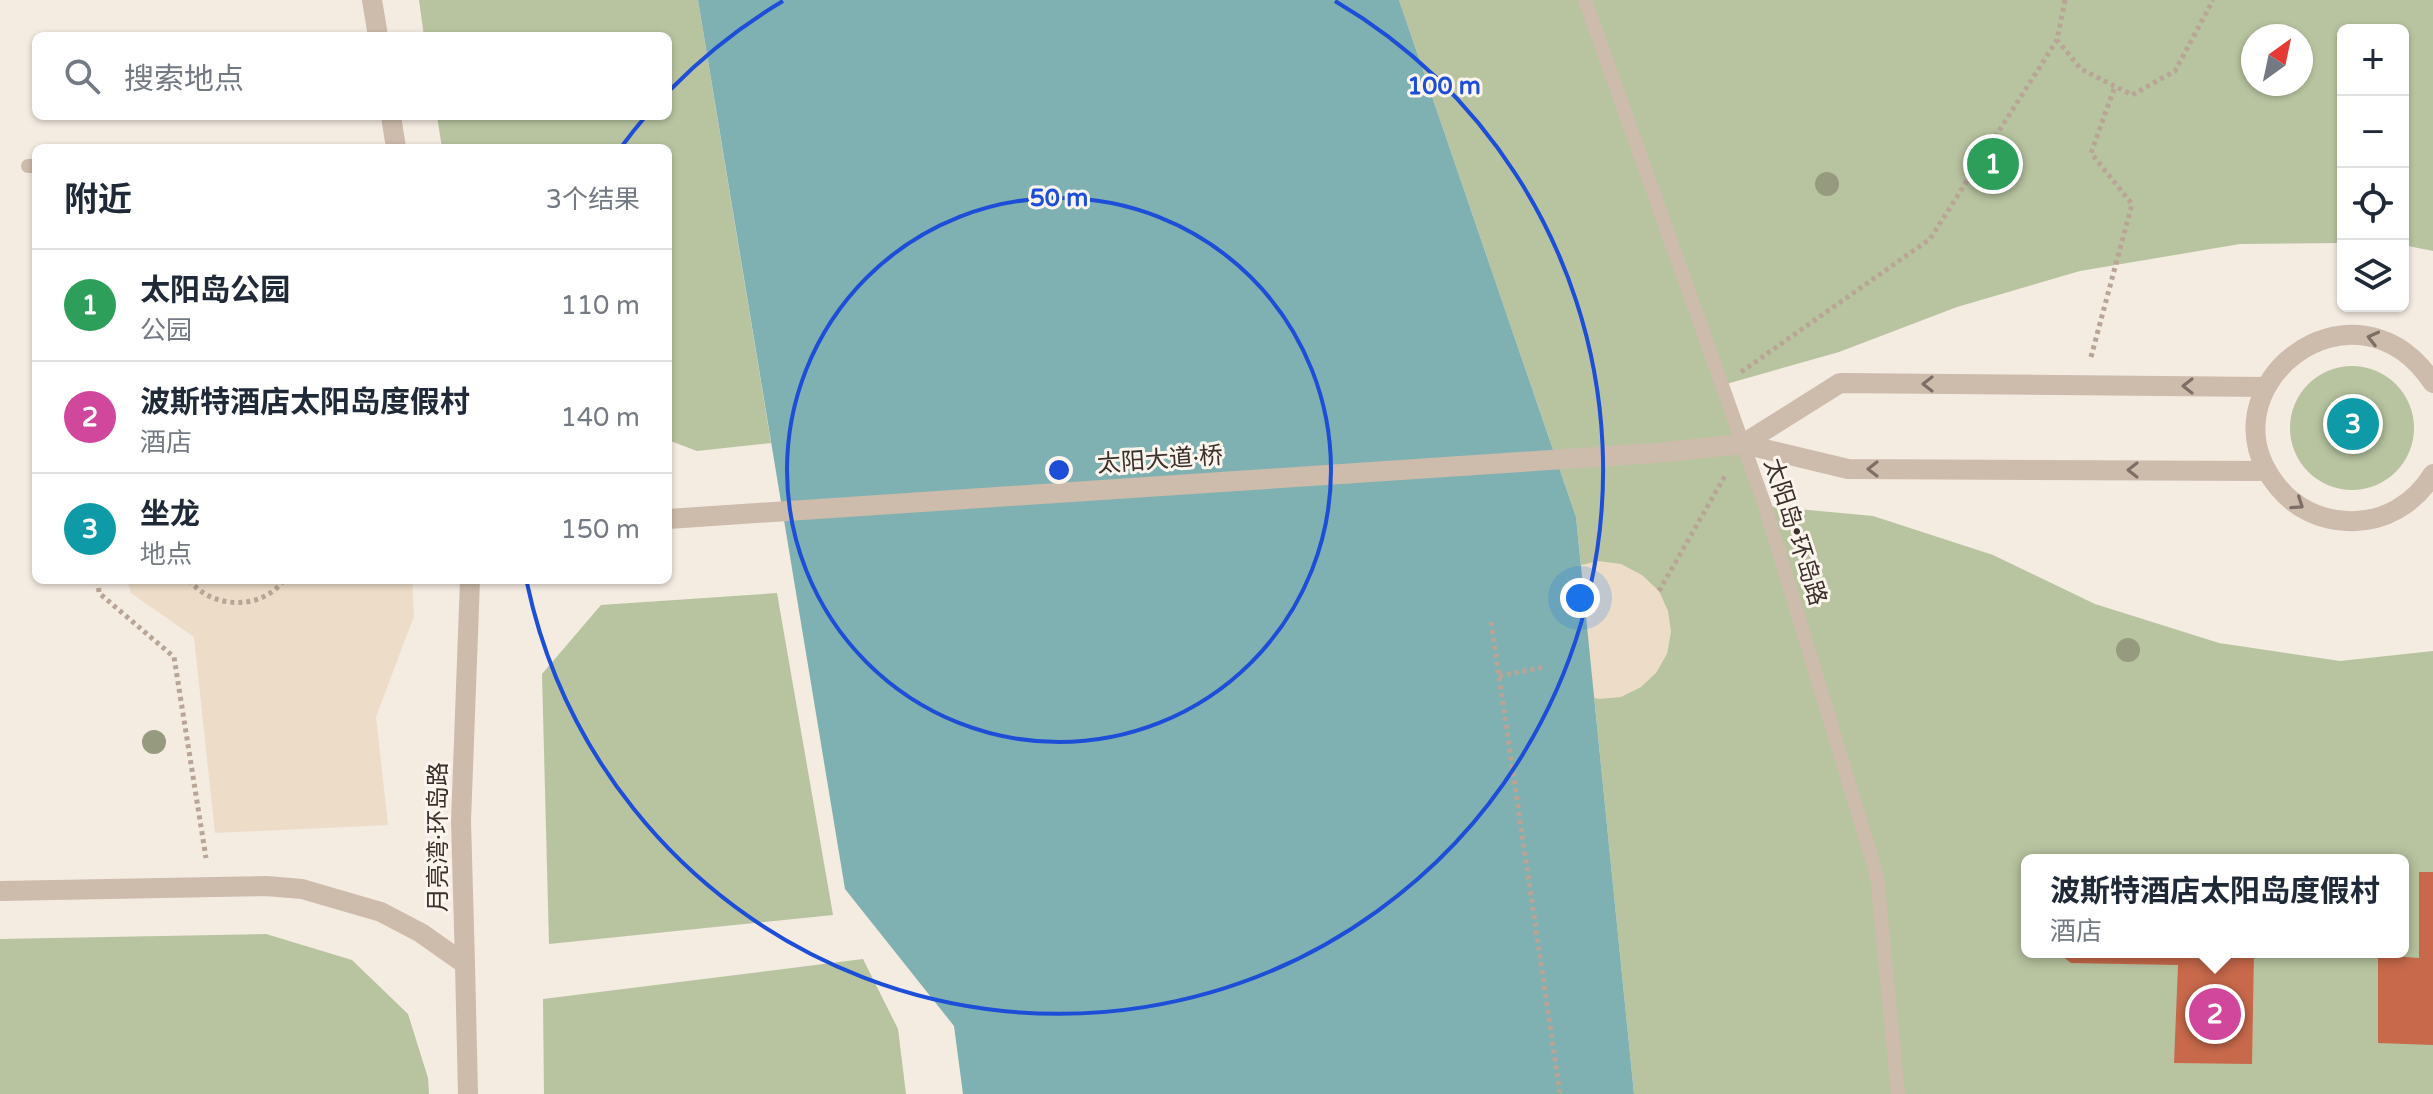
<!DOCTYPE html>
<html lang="zh">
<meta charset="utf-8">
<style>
:root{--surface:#fff;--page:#f6f6f7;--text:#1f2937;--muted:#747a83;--line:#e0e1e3;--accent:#2563eb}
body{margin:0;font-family:"Varela Round","Noto Sans SC",sans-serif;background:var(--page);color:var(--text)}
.controls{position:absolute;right:24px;top:24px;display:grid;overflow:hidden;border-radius:12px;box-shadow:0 2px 6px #0004}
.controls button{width:72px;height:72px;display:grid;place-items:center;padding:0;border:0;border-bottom:2px solid var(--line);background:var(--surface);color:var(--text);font:40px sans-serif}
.compass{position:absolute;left:2241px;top:24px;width:72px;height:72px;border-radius:50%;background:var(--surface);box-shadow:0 2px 6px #0004;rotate:33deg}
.you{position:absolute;left:1580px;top:598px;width:28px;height:28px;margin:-20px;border:6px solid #fff;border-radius:50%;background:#1a73e8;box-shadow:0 0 0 12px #1a73e833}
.badge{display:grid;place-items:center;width:52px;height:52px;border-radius:50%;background:var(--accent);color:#fff;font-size:26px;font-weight:700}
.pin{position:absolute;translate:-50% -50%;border:4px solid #fff;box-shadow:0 2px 8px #0006}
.popup{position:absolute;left:2021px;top:854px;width:388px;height:104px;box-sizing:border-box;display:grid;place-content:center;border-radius:12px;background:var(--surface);filter:drop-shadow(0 2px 6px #0005);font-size:26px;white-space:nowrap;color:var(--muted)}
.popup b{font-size:30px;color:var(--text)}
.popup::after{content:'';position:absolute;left:50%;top:100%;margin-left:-16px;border:16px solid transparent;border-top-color:var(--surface)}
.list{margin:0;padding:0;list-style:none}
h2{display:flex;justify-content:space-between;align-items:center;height:104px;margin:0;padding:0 32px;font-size:34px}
h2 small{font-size:26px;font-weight:400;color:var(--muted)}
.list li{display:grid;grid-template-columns:52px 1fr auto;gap:24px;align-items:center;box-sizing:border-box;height:112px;padding:0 32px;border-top:2px solid var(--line)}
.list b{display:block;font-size:30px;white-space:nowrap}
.list p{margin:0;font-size:26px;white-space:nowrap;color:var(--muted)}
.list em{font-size:26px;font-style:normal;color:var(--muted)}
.icon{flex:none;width:44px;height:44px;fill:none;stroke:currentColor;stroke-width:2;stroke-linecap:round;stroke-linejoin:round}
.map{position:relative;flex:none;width:2433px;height:1094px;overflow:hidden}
.search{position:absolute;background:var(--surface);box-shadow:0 2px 6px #0004;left:32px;top:32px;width:640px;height:88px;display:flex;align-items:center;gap:20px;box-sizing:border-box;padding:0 28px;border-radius:12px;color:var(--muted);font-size:30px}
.panel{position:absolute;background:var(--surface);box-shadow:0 2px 6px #0004;left:32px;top:144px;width:640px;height:440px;border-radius:12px}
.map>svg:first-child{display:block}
.green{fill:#b8c4a0;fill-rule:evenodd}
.plaza{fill:#ecdcc8}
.water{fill:#7fb0b2}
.building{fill:#c8694b}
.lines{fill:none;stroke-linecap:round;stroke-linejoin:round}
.path{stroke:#b9a596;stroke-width:5;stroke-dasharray:4 4;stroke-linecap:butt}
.service{stroke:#cdbbac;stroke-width:14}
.pedestrian{stroke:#cdbbac;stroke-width:20}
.minor{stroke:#cdbbac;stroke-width:20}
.tertiary{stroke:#cdbbac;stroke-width:20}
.tree{fill:#969b7f}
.oneway{stroke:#7d6f65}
.ring{fill:none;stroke:#1d4ed8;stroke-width:4}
.labels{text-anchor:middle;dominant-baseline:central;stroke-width:6;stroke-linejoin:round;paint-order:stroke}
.street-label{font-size:24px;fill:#3b302b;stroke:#fbf5ee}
.centre{fill:#1d4ed8;stroke:#fbf5ee;stroke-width:4}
.ring-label{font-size:24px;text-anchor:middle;font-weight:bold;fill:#1d4ed8;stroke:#fbf5ee;stroke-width:6;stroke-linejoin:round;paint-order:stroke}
</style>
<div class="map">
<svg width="2433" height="1094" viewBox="0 0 2433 1094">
<rect width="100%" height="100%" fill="#f4ebe1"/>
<g class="green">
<path d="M 419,0 L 698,0 L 771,443 L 697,451 L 668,440 L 668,148 L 442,148 L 437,116 L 668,116 L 668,36 L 424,36 Z"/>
<path d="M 1399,0 L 2433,0 L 2433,251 L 2403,245 L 2403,30 L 2343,30 L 2343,243 L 2240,244 L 2080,271 L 1957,307 L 1839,352 L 1723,385 L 1766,506 L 1873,516 L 1993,555 L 2095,604 L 2219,643 L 2340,661 L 2433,651 L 2433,1094 L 1634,1094 L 1576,517 ZM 2253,36 L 2301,36 L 2301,84 L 2253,84 ZM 2027,860 L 2403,860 L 2403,952 L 2027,952 Z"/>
<circle cx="2352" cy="428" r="62"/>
<path d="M 777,593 L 833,915 L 549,944 L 542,674 L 601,605 Z"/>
<path d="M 266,934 L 352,960 L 408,1014 L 428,1078 L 429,1094 L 0,1094 L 0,939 Z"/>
<path d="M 863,959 L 898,1029 L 906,1094 L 544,1094 L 543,999 Z"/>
</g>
<g class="plaza">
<path d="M 1598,561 L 1621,564 L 1642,575 L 1659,591 L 1668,611 L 1671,632 L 1667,654 L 1656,673 L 1641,687 L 1621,697 L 1599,699 L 1578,694 L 1574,567 Z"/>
<path d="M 127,580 L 412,580 L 414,616 L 376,717 L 388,825 L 215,833 L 194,637 L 131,593 Z"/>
</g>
<path class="water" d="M 698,0 L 1399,0 L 1576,517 L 1634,1094 L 963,1094 L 954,1026 L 845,889 Z"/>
<g class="building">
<path d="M 2419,872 L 2433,872 L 2433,1045 L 2378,1043 L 2378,955 L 2419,958 Z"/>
<path d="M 2057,952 L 2254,952 L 2252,1064 L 2174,1063 L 2178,965 L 2071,963 Z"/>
</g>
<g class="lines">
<g class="path">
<path d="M 2065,0 L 2057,40 L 2081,69 L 2132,95 L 2175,71 L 2213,0"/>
<path d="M 2091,357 L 2132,204 L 2091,153 L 2115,86"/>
<path d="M 1741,372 L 1930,239 L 2057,40"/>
<path d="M 98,580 L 99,593 L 174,657 L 206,858"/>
<path d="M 189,580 C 212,609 261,611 284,580"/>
<path d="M 1659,591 L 1726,474"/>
<path d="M 1491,622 L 1560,1094"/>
<path d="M 1499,676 L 1544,667"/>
</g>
<g class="service">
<path d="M 1585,0 L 1765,506 L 1877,876 L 1898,1094"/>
<path d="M 28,166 L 36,166"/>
</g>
<g class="pedestrian">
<path d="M 668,519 L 1655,453 L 1743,444"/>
<path d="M 465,964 L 461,821 L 470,580"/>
</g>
<g class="minor">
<path d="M 372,0 L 378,36"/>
<path d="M 391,116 L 396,148"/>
<path d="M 0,891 L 266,886 L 302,889 L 381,912 L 421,933 L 465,964 L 468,1094"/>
</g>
<g class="tertiary">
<path d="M 2433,383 C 2354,265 2197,389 2278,487 C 2295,508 2320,520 2347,521 C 2383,523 2415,504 2433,474"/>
<path d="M 1743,444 L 1840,383 L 2266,387"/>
<path d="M 1743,444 L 1848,469 L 2267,471"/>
</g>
</g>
<g class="tree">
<circle cx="1827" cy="184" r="12"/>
<circle cx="2128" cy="650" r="12"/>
<circle cx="154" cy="742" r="12"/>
</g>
<defs><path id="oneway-chevron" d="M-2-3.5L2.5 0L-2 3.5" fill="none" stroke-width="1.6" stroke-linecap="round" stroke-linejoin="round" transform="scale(2)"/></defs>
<g class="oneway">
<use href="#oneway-chevron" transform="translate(2373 338) rotate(-166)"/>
<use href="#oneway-chevron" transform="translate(1928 384) rotate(-180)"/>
<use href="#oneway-chevron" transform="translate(2188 386) rotate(-180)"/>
<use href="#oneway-chevron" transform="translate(1873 469) rotate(-180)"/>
<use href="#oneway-chevron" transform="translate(2133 470) rotate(-180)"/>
<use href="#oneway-chevron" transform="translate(2298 504) rotate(34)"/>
</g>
<g class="ring">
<circle cx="1059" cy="470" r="272"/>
<path d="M622 146A544 544 0 0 1 645 117M671 89A544 544 0 0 1 783 1M1335 1A544 544 0 1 1 527 583"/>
</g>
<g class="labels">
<g class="street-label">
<text transform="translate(1160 460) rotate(-4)">太阳大道·桥</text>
<text transform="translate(1795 532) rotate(72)">太阳岛•环岛路</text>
<text transform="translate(438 837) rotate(-90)">月亮湾·环岛路</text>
</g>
</g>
<circle cx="1059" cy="470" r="12" class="centre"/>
<g class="ring-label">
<text x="1444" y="94">100 m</text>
<text x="1059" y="206">50 m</text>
</g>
</svg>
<div class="controls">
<button>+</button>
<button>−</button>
<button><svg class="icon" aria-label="locate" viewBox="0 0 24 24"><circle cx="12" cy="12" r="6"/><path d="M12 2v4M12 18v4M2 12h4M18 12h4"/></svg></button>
<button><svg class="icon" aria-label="layers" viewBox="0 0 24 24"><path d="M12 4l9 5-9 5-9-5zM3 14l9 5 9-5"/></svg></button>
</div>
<svg class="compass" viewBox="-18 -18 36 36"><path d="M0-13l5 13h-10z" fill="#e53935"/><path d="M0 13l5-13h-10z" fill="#747a83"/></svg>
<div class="you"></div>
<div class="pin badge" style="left:1993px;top:164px;background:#2e9e5b">1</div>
<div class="pin badge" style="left:2215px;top:1014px;background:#d1479c">2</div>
<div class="popup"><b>波斯特酒店太阳岛度假村</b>酒店</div>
<div class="pin badge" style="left:2353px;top:424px;background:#0f9aa8">3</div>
<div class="search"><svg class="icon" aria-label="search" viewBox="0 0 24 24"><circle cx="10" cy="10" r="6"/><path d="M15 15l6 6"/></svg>搜索地点</div>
<section class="panel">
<h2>附近<small>3个结果</small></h2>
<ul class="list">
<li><span class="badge" style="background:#2e9e5b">1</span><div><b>太阳岛公园</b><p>公园</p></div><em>110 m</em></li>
<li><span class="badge" style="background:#d1479c">2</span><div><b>波斯特酒店太阳岛度假村</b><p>酒店</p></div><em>140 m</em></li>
<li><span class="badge" style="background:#0f9aa8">3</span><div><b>坐龙</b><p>地点</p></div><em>150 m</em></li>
</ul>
</section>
</div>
